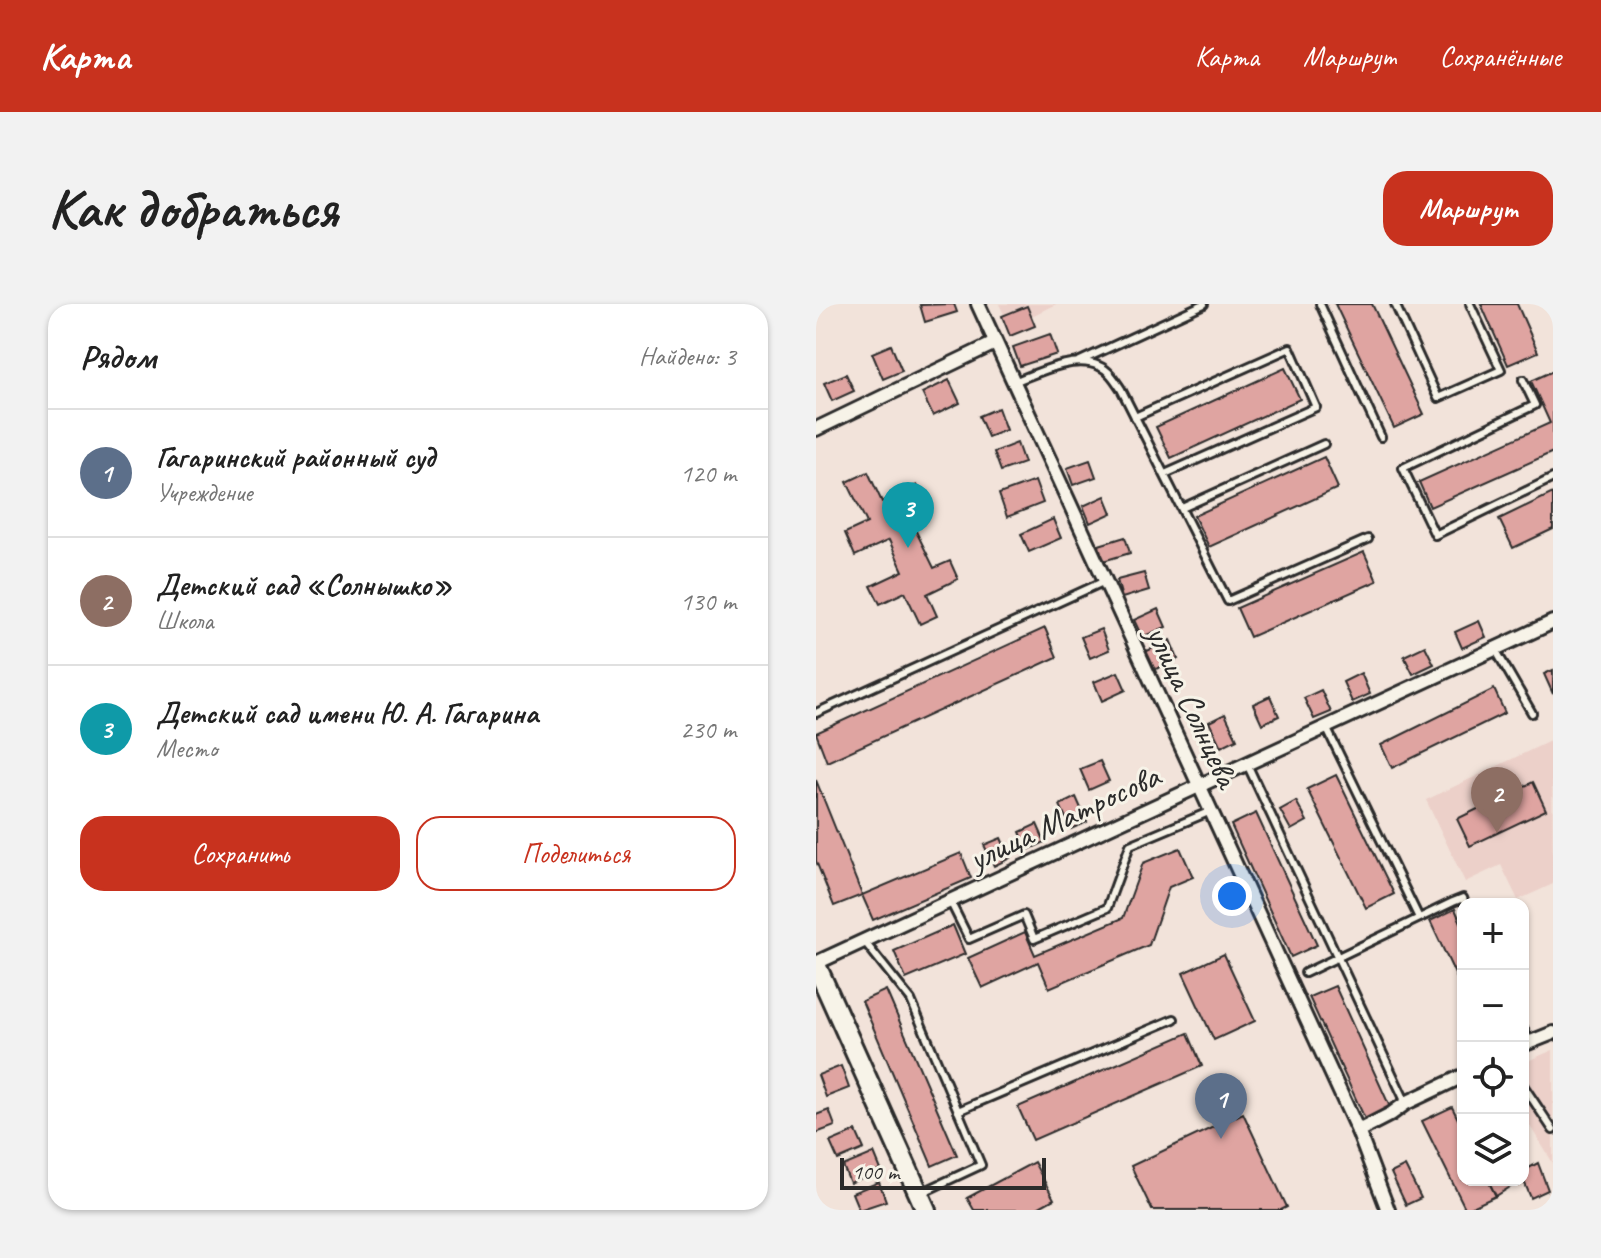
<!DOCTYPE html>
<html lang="ru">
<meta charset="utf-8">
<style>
:root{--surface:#fff;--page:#f2f2f2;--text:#222;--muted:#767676;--line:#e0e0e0;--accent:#c8321e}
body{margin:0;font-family:Caveat,sans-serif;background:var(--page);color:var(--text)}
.controls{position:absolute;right:24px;bottom:24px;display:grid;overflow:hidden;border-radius:16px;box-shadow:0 2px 6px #0004}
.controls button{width:72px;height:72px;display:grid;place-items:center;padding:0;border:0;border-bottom:2px solid var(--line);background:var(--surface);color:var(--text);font:40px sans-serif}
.scale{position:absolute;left:24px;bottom:20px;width:206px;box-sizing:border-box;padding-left:8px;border:4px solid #2b2b2b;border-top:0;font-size:22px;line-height:28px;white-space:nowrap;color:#2b2b2b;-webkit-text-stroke:6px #f7f3e8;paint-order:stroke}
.you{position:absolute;left:416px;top:592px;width:28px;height:28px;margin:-20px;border:6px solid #fff;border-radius:50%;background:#1a73e8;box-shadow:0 0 0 12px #1a73e833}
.badge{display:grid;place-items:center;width:52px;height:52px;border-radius:50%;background:var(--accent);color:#fff;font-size:26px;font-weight:700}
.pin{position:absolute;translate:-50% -66px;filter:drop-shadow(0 2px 4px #0008)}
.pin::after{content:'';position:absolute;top:42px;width:28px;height:24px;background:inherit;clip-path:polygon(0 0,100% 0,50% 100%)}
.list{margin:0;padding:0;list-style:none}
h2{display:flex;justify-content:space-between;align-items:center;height:104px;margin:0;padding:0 32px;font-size:34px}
h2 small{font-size:26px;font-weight:400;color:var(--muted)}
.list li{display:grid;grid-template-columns:52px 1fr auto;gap:24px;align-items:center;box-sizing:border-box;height:128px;padding:0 32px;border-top:2px solid var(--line)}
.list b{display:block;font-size:30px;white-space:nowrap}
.list p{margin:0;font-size:26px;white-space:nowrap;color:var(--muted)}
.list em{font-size:26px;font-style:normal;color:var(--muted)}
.actions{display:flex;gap:16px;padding:24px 32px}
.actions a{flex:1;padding:18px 0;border:2px solid var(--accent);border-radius:24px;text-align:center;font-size:28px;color:var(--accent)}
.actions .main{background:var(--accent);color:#fff}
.icon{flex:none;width:44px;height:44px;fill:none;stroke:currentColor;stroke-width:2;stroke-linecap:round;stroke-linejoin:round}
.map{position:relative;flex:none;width:737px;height:906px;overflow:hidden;border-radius:24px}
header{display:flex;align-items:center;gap:48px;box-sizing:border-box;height:112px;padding:0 40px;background:var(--accent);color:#fff}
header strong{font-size:38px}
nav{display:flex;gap:44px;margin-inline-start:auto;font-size:28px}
.intro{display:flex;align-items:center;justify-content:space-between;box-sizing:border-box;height:192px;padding:0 48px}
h1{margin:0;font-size:56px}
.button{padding:20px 36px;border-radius:24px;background:var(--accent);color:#fff;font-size:28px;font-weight:700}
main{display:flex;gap:48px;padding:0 48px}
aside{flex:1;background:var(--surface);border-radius:24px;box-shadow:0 2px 6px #0004}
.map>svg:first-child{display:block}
.built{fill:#ecd0c9}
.building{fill:#dfa4a1;stroke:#2b2b2b;stroke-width:2}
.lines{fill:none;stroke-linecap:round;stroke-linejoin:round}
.service-casing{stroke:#2b2b2b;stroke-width:12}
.minor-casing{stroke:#2b2b2b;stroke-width:18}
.secondary-casing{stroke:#2b2b2b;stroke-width:24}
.service{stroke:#f7f3e8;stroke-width:6}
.minor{stroke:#f7f3e8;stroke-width:12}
.secondary{stroke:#f7f3e8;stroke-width:18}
.labels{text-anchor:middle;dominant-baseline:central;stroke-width:6;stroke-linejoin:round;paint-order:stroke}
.street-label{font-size:34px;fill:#2b2b2b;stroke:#f7f3e8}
</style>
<header>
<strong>Карта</strong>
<nav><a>Карта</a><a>Маршрут</a><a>Сохранённые</a></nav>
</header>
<div class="intro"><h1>Как добраться</h1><a class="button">Маршрут</a></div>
<main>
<aside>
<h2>Рядом<small>Найдено: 3</small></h2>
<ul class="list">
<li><span class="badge" style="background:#5c6f8a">1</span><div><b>Гагаринский районный суд</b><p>Учреждение</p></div><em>120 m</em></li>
<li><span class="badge" style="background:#8d6e63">2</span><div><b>Детский сад «Солнышко»</b><p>Школа</p></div><em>130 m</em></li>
<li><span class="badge" style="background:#0f9aa8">3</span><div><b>Детский сад имени Ю. А. Гагарина</b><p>Место</p></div><em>230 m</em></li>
</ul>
<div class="actions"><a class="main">Сохранить</a><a>Поделиться</a></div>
</aside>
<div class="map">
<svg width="737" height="906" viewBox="0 0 737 906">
<rect width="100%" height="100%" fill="#f2e3da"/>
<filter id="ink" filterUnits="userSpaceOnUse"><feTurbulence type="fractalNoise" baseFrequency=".0125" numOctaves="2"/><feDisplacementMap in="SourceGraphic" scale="16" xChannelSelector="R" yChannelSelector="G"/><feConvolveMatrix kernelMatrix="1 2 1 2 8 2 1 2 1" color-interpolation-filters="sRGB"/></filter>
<g filter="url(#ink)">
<g class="built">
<path d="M 183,0 L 240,0 L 194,23 Z"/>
<path d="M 736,436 L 737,580 L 702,596 L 685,561 L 649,578 L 610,496 Z"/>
<path d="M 737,746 L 737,859 L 707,811 L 707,759 Z"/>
</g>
<g class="building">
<path d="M 138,0 L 141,8 L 109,18 L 104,1 Z"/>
<path d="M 519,0 L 556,0 L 608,110 L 578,124 Z"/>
<path d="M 665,0 L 701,0 L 722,48 L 692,61 Z"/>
<path d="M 211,2 L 219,22 L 194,32 L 186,12 Z"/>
<path d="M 234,30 L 241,50 L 204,62 L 197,43 Z"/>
<path d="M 75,41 L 86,67 L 67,75 L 56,49 Z"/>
<path d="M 469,64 L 484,95 L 355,154 L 340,123 Z"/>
<path d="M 737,67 L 737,148 L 614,203 L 603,178 L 734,119 L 715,77 Z"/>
<path d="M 30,70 L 38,87 L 16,97 L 8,79 Z"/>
<path d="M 133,76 L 144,99 L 117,112 L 106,89 Z"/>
<path d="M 182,104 L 190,126 L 172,133 L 163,112 Z"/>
<path d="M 201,139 L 208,159 L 185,167 L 178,148 Z"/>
<path d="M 508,153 L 522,184 L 393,243 L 378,212 Z"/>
<path d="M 274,156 L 280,173 L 257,181 L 251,164 Z"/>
<path d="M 52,168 L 66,198 L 101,181 L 110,200 L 76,216 L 81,226 L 96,219 L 118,264 L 134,257 L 142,275 L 111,290 L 121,312 L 104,320 L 89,288 L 64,300 L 55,282 L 87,267 L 73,236 L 39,252 L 29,229 L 51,219 L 31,178 Z"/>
<path d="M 219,177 L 227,199 L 191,213 L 183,190 Z"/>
<path d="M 737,189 L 737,225 L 697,244 L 683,215 Z"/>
<path d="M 289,192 L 296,209 L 274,219 L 267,202 Z"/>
<path d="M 237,215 L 245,234 L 213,248 L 205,230 Z"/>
<path d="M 309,233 L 314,249 L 287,257 L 283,241 Z"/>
<path d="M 548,248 L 561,277 L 434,333 L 421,304 Z"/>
<path d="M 328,269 L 333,286 L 306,294 L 301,276 Z"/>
<path d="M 342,305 L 350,323 L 326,333 L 318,316 Z"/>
<path d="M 663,317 L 670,333 L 646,344 L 639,328 Z"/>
<path d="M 229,324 L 241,353 L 11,458 L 0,429 Z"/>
<path d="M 285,325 L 293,346 L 274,354 L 265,333 Z"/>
<path d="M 354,336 L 362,355 L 338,366 L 329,348 Z"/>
<path d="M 609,342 L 618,360 L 597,370 L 588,352 Z"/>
<path d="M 737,366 L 737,390 L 728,370 Z"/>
<path d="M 302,368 L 310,386 L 286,397 L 278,378 Z"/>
<path d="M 545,369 L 554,390 L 536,398 L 527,378 Z"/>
<path d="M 678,385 L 689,409 L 576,464 L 565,441 Z"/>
<path d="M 505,386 L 515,408 L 498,415 L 488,394 Z"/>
<path d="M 454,392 L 463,412 L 446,420 L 437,400 Z"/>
<path d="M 409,410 L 421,435 L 405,443 L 393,418 Z"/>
<path d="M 284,457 L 293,477 L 273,486 L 264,465 Z"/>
<path d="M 520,471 L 578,590 L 550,604 L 491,485 Z"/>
<path d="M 0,476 L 46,591 L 18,602 L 0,557 Z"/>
<path d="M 717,478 L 730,506 L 654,542 L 641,515 Z"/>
<path d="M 260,493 L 271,518 L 255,525 L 244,501 Z"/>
<path d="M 480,497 L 491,517 L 475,526 L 464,506 Z"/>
<path d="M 440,509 L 501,641 L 475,653 L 415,521 Z"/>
<path d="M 221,520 L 229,538 L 212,546 L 204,528 Z"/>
<path d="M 185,534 L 194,554 L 178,562 L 168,541 Z"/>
<path d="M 364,544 L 377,573 L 353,583 L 333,641 L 233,684 L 222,658 L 166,684 L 152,654 L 209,628 L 219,651 L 307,614 L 327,559 Z"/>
<path d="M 145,549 L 155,574 L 57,616 L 46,591 Z"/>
<path d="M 639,605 L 647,623 L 647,687 L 614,617 Z"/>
<path d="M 137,621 L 149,650 L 90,675 L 78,647 Z"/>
<path d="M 408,650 L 439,717 L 398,736 L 367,669 Z"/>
<path d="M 519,682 L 574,803 L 549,815 L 493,693 Z"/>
<path d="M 70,686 L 141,851 L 116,862 L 46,697 Z"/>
<path d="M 372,729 L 386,762 L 217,836 L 202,803 Z"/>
<path d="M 25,762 L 33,784 L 10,793 L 2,771 Z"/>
<path d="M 636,803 L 647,825 L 647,876 L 672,876 L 680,892 L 650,906 L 606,817 Z"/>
<path d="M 13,806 L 19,822 L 0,829 L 0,811 Z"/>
<path d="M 427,809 L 471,903 L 465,906 L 336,906 L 315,862 Z"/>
<path d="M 40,827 L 48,845 L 22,856 L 14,838 Z"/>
<path d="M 58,849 L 65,866 L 34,879 L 27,862 Z"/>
<path d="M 218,858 L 238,895 L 218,906 L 158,906 L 151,894 Z"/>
<path d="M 722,859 L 732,886 L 715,894 L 707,875 L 707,867 Z"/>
<path d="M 589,862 L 605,894 L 590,901 L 575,869 Z"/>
<path d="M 672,876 L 697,876 L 699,880 L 680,892 Z"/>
<path d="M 63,878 L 70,897 L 43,906 L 36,889 Z"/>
</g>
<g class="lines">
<g class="service-casing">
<g id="service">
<path d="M 504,0 L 565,133"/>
<path d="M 579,0 L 622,94 L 685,66 L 654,0"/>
<path d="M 262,58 L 388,0"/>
<path d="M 707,76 L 719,101 L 587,164 L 619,231 L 737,174"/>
<path d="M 198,78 C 221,69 259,50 283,62 C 293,66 299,76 305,85 L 412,297 L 552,235"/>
<path d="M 319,113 L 474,44 L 500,103 L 349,170"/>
<path d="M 366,204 L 508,140"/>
<path d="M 679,345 L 716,409"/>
<path d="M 0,409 L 289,277"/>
<path d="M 510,423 L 603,614"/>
<path d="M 431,460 L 590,799"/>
<path d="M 134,597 L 153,635 L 208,611 L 218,635 L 291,604 L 314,541 L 395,507"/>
<path d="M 48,637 L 95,696 L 165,861 L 105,889"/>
<path d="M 489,669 L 637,598 L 647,594 L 649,600"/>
<path d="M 707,724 L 714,738"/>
<path d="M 707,781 L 737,826"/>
<path d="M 142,807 L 358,715"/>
</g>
</g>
<g class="minor-casing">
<g id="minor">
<path d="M 162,0 L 542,827 L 572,906"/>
<path d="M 0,125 L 179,39"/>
<path d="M 0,659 L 737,318"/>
<path d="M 707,741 L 737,729"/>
<path d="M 542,827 L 575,810 L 590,799 L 647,772"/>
</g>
</g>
<g class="secondary-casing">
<path id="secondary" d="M 0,661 L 110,906"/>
</g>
<use href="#service" class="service"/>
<use href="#minor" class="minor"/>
<use href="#secondary" class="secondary"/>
</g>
</g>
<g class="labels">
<g class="street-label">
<text transform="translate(377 402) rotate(65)">улица Солнцева</text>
<text transform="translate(248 513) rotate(-25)">улица Матросова</text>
</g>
</g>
</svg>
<div class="controls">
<button>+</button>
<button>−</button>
<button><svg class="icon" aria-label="locate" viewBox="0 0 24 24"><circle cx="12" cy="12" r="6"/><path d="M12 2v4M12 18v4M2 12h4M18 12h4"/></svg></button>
<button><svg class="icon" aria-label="layers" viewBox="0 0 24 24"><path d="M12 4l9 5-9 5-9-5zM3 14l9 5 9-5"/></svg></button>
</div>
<div class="scale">100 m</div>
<div class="you"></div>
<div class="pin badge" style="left:405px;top:835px;background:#5c6f8a">1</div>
<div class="pin badge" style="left:681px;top:529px;background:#8d6e63">2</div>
<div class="pin badge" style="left:92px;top:244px;background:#0f9aa8">3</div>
</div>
</main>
